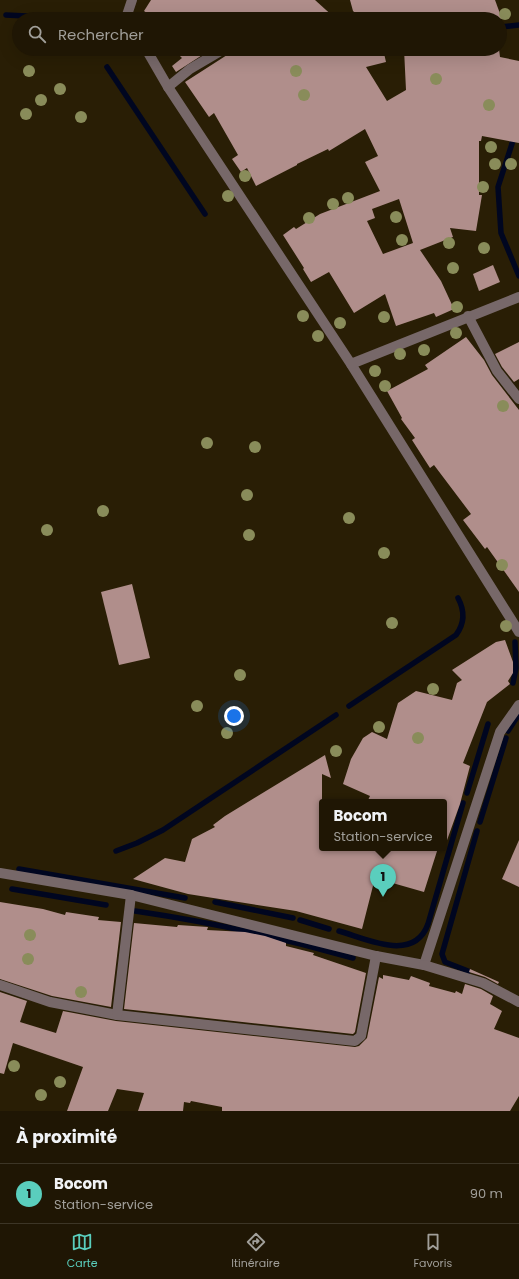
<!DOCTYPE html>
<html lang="fr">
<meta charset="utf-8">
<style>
:root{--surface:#1f1604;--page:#2c2313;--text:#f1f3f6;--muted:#a19f9a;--line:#3c3526;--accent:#5acebd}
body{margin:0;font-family:Poppins,sans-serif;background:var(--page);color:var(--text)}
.you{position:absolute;left:234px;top:716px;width:14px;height:14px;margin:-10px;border:3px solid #fff;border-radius:50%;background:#1a73e8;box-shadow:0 0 0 6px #1a73e833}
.badge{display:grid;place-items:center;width:26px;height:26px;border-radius:50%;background:var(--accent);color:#111;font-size:13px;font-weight:700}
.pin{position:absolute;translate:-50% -33px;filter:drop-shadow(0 1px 2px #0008)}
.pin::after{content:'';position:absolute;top:21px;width:14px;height:12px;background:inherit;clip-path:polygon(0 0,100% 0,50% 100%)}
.popup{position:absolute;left:319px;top:799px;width:128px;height:52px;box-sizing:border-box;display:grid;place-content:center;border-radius:4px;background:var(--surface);filter:drop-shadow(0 1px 3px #0005);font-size:13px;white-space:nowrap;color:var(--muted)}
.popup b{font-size:15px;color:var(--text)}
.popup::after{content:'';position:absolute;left:50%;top:100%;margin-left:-8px;border:8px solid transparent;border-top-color:var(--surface)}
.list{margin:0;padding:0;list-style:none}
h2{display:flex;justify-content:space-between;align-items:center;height:52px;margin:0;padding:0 16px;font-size:17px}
h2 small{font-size:13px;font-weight:400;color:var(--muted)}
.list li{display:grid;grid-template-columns:26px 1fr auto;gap:12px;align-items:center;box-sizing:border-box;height:60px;padding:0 16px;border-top:1px solid var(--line)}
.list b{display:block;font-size:15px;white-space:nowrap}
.list p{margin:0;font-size:13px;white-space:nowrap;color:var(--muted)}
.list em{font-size:13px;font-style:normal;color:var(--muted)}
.icon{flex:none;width:22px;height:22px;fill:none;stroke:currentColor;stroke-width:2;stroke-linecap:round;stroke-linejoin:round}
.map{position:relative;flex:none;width:519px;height:1111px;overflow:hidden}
.search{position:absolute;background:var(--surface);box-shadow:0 4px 16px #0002;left:12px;right:12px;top:12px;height:44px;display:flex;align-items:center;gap:10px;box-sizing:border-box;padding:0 14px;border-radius:22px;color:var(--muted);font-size:15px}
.sheet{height:112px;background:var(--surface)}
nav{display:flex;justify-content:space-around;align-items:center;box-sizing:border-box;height:56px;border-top:1px solid var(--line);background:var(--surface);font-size:11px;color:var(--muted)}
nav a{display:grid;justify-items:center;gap:2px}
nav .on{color:var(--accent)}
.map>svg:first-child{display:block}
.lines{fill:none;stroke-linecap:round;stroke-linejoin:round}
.stream{stroke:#000620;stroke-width:5.5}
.building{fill:#b08e8b;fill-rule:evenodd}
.minor{stroke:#776869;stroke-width:10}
.tree{fill:#898c5a}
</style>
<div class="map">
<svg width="519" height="1111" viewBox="0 0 519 1111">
<rect width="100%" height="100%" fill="#291e05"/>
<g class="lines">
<g class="stream">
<path d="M 6,15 L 46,17 L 55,19"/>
<path d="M 500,27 L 519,25"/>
<path d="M 107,67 L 205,214"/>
<path d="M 519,122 L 498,187 L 501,233 L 519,276"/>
<path d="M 513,683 L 516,668 L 515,642"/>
<path d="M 349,706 L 456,635 C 465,623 465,611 458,598"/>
<path d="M 508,731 L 519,714"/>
<path d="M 467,793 L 488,724"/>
<path d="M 480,822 L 506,738"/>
<path d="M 116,851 L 137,843 L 163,830 L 336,715"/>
<path d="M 19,869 L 185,898"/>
<path d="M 12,889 L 106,905"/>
<path d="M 215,902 L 293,918"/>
<path d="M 135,911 C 210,922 280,937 353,958"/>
<path d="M 300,920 L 329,929"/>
<path d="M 339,931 C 367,939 414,963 428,924 L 463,803"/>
<path d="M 466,976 L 468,971 L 445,962 L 442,954 L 477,831"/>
</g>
</g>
<g class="building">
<path d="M 151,0 L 315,0 L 336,19 L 155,19 L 144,11 Z"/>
<path d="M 350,0 L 495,0 L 502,19 L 362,19 L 353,11 Z"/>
<path d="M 173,49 L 205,49 L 207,52 L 176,72 L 172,66 L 182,58 Z"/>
<path d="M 242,49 L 383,49 L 386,62 L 366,67 L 387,101 L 406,90 L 404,49 L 499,49 L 500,57 L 519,61 L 519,143 L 482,136 L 481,141 L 479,141 L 479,195 L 482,195 L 476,231 L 450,228 L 453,237 L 420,250 L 441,281 L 454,309 L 436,317 L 434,313 L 396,326 L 385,294 L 354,313 L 329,272 L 311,282 L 303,269 L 304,268 L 283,235 L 294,227 L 296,229 L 320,214 L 380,191 L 365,162 L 378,156 L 365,129 L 329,151 L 328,149 L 297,164 L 297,165 L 256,186 L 247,168 L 241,172 L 232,159 L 238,155 L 214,113 L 209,117 L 185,82 L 227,55 ZM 399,199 L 413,243 L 383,254 L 367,221 L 375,218 L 372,209 Z"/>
<path d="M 493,265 L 500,282 L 479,291 L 473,274 Z"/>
<path d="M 466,337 L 484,360 L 492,375 L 519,410 L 519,592 L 487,547 L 485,549 L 463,520 L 471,514 L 434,465 L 430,468 L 412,440 L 415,438 L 401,419 L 402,418 L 387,391 L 428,369 L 425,365 Z"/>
<path d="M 519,342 L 519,379 L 514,382 L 502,367 L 495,354 Z"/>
<path d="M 132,584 L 150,658 L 119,665 L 101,592 Z"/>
<path d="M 505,640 L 513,662 L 513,673 L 508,681 L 510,684 L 487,702 L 463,763 L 470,766 L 460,804 L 446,843 L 444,843 L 444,802 L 367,802 L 370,796 L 343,784 L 351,759 L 363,738 L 372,732 L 387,739 L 398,703 L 416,691 L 452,700 L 457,683 L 462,680 L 452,670 L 496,642 Z"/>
<path d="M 325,755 L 331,778 L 322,774 L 322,848 L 438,848 L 424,892 L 375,878 L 362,929 L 296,911 L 188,894 L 133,879 L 165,858 L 185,862 L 192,839 L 215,827 L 213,825 L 225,816 Z"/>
<path d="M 519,840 L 519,887 L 502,879 Z"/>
<path d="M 0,902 L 43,909 L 65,915 L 66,912 L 99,917 L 98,920 L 121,922 L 111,1007 L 52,996 L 0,979 Z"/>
<path d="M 134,923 L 177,927 L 178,925 L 208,927 L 207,930 L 245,932 L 265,936 L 286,943 L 286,946 L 314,953 L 313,955 L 366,973 L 355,1032 L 353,1034 L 124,1009 Z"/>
<path d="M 470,969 L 499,982 L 498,984 L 485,977 L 469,972 Z"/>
<path d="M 383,975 L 409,980 L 411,976 L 430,983 L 429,986 L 455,993 L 456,991 L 462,994 L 465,984 L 481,989 L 493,996 L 490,1004 L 502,1011 L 494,1029 L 519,1038 L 519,1096 L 510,1111 L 222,1111 L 222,1107 L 191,1101 L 190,1103 L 184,1102 L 183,1111 L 138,1111 L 144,1093 L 117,1089 L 108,1111 L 67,1111 L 83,1067 L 13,1043 L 4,1074 L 0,1073 L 0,992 L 27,1001 L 20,1022 L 56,1033 L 63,1011 L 116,1021 L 355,1047 L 359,1046 L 367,1038 L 379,977 L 383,979 Z"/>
</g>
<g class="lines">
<g class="minor">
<path d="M 130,19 L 127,15 L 132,0"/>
<path d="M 146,49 L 168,87 L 351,364 L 519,632"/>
<path d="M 168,87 L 190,69 L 224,49"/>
<path d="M 468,316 L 497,371 L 519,399"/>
<path d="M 351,364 L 519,297"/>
<path d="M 0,873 L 131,895 L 376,956 L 424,965 L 500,732 L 519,705"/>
<path d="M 424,965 L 483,983 L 519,1002"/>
<path d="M 0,985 L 50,1002 L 117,1015 L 355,1041 L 361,1036 L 376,956"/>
<path d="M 117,1015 L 131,895"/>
</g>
</g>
<g class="tree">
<circle cx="505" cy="14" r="6"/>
<circle cx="29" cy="71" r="6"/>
<circle cx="296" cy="71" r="6"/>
<circle cx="436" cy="79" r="6"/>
<circle cx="60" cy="89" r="6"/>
<circle cx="304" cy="95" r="6"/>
<circle cx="41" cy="100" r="6"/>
<circle cx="489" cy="105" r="6"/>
<circle cx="26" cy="114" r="6"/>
<circle cx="81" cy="117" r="6"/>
<circle cx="491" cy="147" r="6"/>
<circle cx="495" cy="164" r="6"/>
<circle cx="511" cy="164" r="6"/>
<circle cx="245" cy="176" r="6"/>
<circle cx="483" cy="187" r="6"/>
<circle cx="228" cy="196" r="6"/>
<circle cx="348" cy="198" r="6"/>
<circle cx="333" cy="204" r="6"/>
<circle cx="396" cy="217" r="6"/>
<circle cx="309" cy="218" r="6"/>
<circle cx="402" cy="240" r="6"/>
<circle cx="449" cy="243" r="6"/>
<circle cx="484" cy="248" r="6"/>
<circle cx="453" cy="268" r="6"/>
<circle cx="457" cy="307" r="6"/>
<circle cx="303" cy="316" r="6"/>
<circle cx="384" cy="317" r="6"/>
<circle cx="340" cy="323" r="6"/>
<circle cx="456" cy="333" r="6"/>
<circle cx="318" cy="336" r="6"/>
<circle cx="424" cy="350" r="6"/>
<circle cx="400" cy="354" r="6"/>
<circle cx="375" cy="371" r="6"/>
<circle cx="385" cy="386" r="6"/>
<circle cx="503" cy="406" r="6"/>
<circle cx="207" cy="443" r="6"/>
<circle cx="255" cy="447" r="6"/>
<circle cx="247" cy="495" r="6"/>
<circle cx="103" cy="511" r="6"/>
<circle cx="349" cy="518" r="6"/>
<circle cx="47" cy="530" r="6"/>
<circle cx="249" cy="535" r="6"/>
<circle cx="384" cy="553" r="6"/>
<circle cx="502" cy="565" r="6"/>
<circle cx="392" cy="623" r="6"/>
<circle cx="506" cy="626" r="6"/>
<circle cx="240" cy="675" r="6"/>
<circle cx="433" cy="689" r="6"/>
<circle cx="197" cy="706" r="6"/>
<circle cx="379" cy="727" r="6"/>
<circle cx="227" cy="733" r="6"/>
<circle cx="418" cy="738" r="6"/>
<circle cx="336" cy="751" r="6"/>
<circle cx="30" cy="935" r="6"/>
<circle cx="28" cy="959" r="6"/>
<circle cx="81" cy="992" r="6"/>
<circle cx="14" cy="1066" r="6"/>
<circle cx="60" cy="1082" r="6"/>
<circle cx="41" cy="1095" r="6"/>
</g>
</svg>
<div class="you"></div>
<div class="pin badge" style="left:383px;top:897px">1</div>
<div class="popup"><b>Bocom</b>Station-service</div>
<div class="search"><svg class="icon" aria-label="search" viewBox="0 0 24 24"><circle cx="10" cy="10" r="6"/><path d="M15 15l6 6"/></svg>Rechercher</div>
</div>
<section class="sheet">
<h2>À proximité<small></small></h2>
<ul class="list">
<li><span class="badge">1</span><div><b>Bocom</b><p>Station-service</p></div><em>90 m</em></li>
</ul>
</section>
<nav>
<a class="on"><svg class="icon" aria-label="map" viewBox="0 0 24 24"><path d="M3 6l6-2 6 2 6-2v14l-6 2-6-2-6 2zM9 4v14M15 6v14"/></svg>Carte</a>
<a><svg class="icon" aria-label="directions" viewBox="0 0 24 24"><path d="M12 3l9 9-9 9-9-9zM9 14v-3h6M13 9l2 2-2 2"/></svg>Itinéraire</a>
<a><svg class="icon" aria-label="saved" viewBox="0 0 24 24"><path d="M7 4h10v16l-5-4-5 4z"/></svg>Favoris</a>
</nav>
